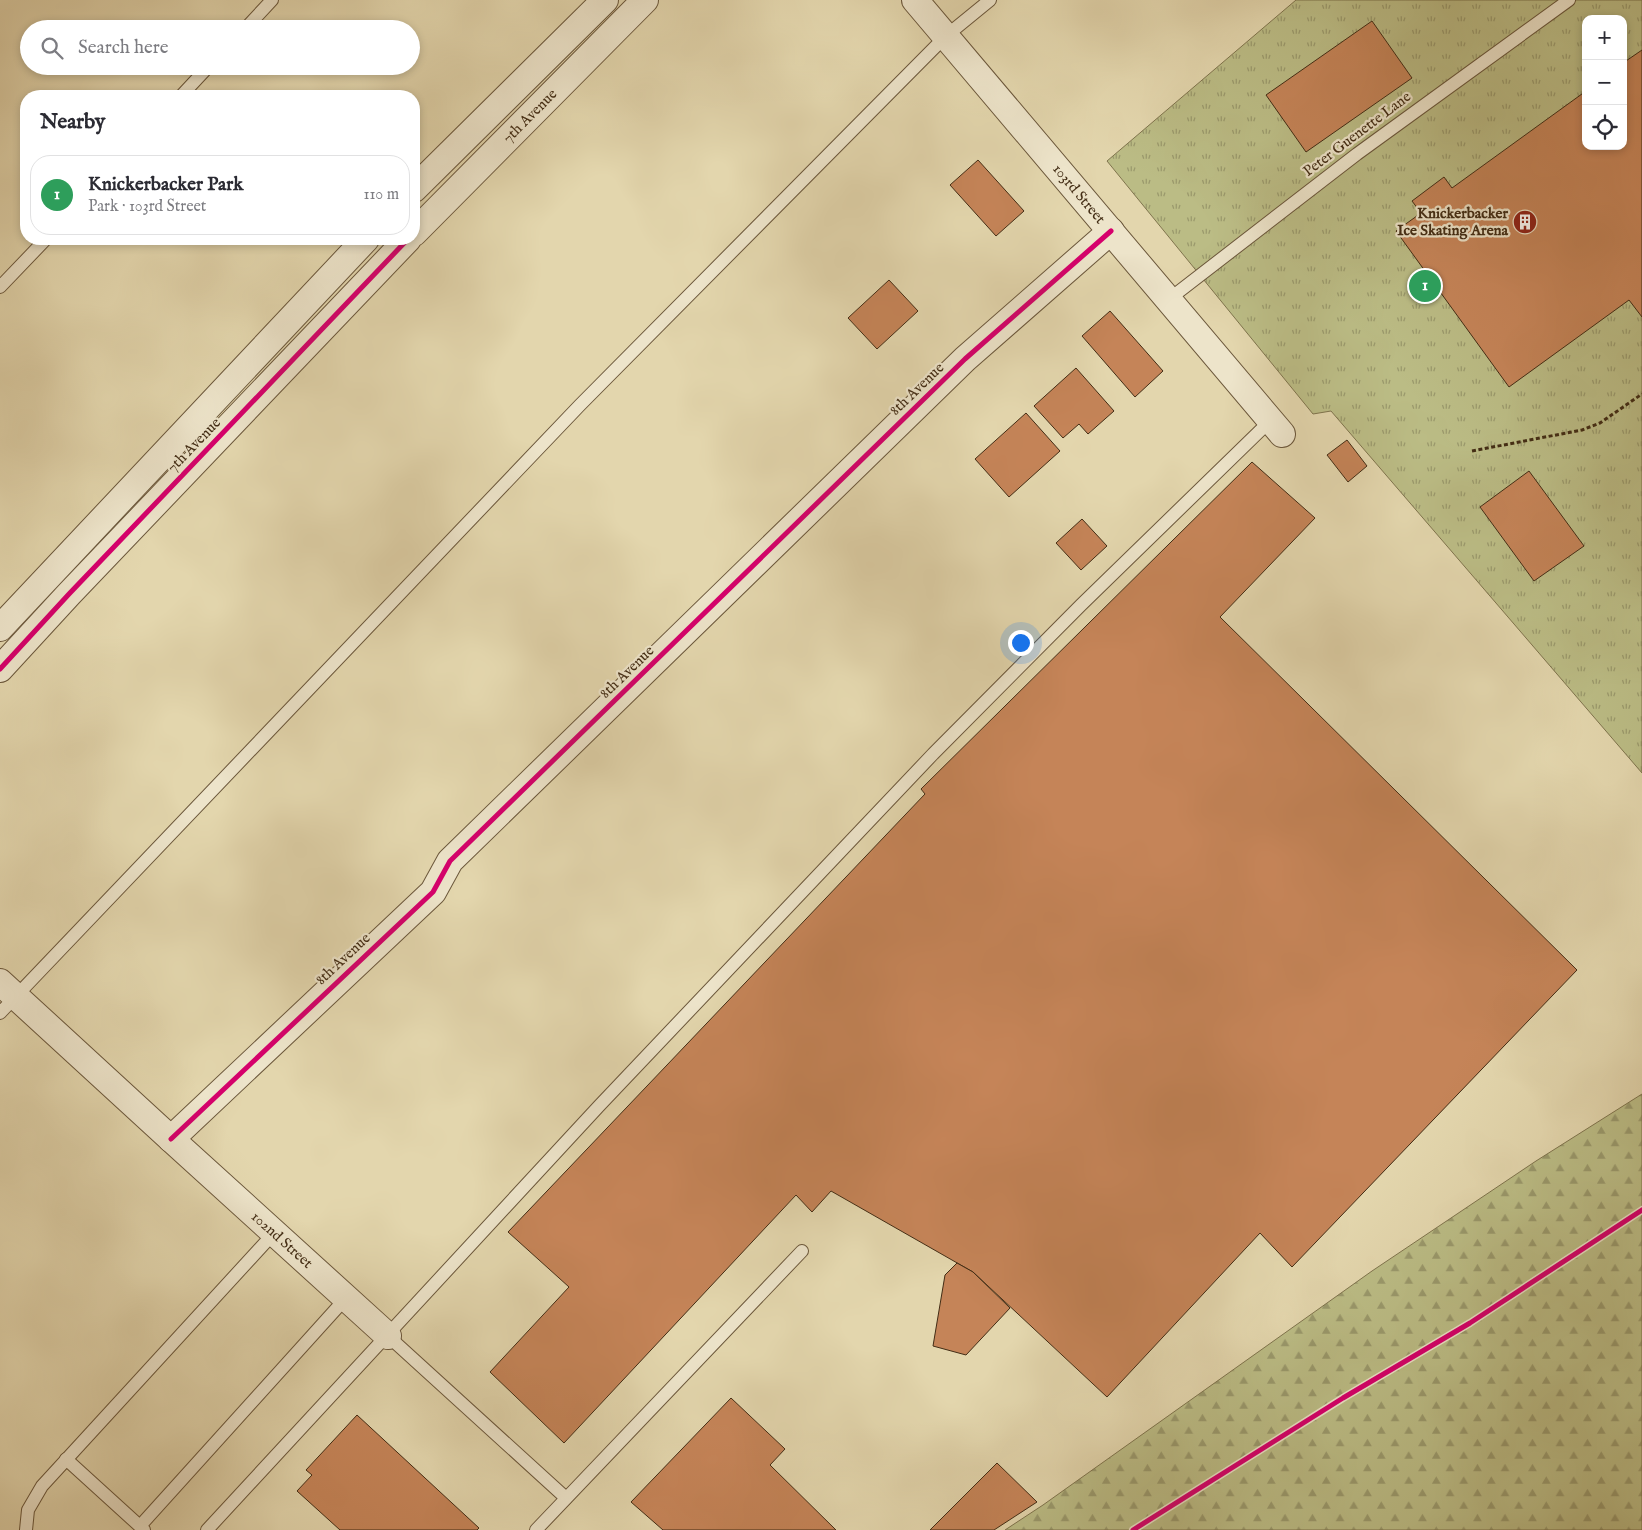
<!DOCTYPE html>
<meta charset="utf-8">
<style>
:root{--surface:#fff;--page:#f2f2f3;--text:#2b2b33;--muted:#7c7c81;--line:#e1e1e2;--accent:#7c3aed}
body{margin:0;font-family:"IM FELL English",serif;background:var(--page);color:var(--text)}
.controls{position:absolute;right:15px;top:15px;display:grid;overflow:hidden;border-radius:10px;box-shadow:0 2px 8px #0003}
.controls button{width:45px;height:45px;display:grid;place-items:center;padding:0;border:0;border-bottom:1px solid var(--line);background:var(--surface);color:var(--text);font:25px sans-serif}
.you{position:absolute;left:1020px;top:642px;width:18px;height:18px;margin:-12px;border:4px solid #fff;border-radius:50%;background:#1a73e8;box-shadow:0 0 0 8px #1a73e833}
.badge{display:grid;place-items:center;width:32px;height:32px;border-radius:50%;background:var(--accent);color:#fff;font-size:16px;font-weight:700}
.pin{position:absolute;translate:-50% -50%;border:2px solid #fff;box-shadow:0 1px 5px #0006}
.list{margin:0;padding:0;list-style:none}
h2{display:flex;justify-content:space-between;align-items:center;height:65px;margin:0;padding:0 20px;font-size:21px}
h2 small{font-size:16px;font-weight:400;color:var(--muted)}
.list li{display:grid;grid-template-columns:32px 1fr auto;gap:15px;align-items:center;box-sizing:border-box;height:80px;margin:0 10px 10px;padding:0 10px;border:1px solid var(--line);border-radius:20px}
.list b{display:block;font-size:19px;white-space:nowrap}
.list p{margin:0;font-size:16px;white-space:nowrap;color:var(--muted)}
.list em{font-size:16px;font-style:normal;color:var(--muted)}
.icon{flex:none;width:28px;height:28px;fill:none;stroke:currentColor;stroke-width:2;stroke-linecap:round;stroke-linejoin:round}
.map{position:relative;flex:none;width:1642px;height:1530px;overflow:hidden}
.search{position:absolute;background:var(--surface);box-shadow:0 2px 8px #0003;left:20px;top:20px;width:400px;height:55px;display:flex;align-items:center;gap:12px;box-sizing:border-box;padding:0 18px;border-radius:28px;color:var(--muted);font-size:19px}
.panel{position:absolute;background:var(--surface);box-shadow:0 2px 8px #0003;left:20px;top:90px;width:400px;height:155px;border-radius:20px}
.map>svg:first-child{display:block}
.forest{fill:url(#forest-firs);stroke:#7f744d}
.park{fill:url(#park-tufts);stroke:#7f744d;fill-rule:evenodd}
.building{fill:#c58458;stroke:#432d15}
.lines{fill:none;stroke-linecap:round;stroke-linejoin:round}
.lane-casing{stroke:#6b573b;stroke-width:14}
.street-casing{stroke:#6b573b;stroke-width:28}
.path{stroke:#432d15;stroke-width:3;stroke-dasharray:4 2.5;stroke-linecap:butt}
.lane{stroke:#ede4ca;stroke-width:12}
.street{stroke:#ede4ca;stroke-width:26}
.cycleway-casing{stroke:#ede4ca;stroke-width:8}
.cycleway{stroke:#d6006c;stroke-width:5}
.labels{text-anchor:middle;dominant-baseline:central;stroke-width:4.5;stroke-linejoin:round;paint-order:stroke}
.street-label{font-size:15px;fill:#432d15;stroke:#ede4ca}
.poi-label{font-size:15px;font-weight:bold;fill:#432d15;stroke:#ede4ca;text-anchor:end}
</style>
<div class="map">
<svg width="1642" height="1530" viewBox="0 0 1642 1530">
<defs>
<pattern id="forest-firs" width="22" height="20" patternUnits="userSpaceOnUse" patternTransform="scale(1.25)"><rect width="22" height="20" fill="#bbbc85"/><path d="M5 1l3.5 6h-7zM16 11l3.5 6h-7z" fill="#9a996c"/></pattern>
<pattern id="park-tufts" width="24" height="20" patternUnits="userSpaceOnUse" patternTransform="scale(1.25)"><rect width="24" height="20" fill="#bbbc85"/><path d="M3 7l-1-3M5 7V3M7 7l1-3M15 17l-1-3M17 17v-4M19 17l1-3" fill="none" stroke="#9a996c"/></pattern>
</defs>
<rect width="100%" height="100%" fill="#e3d6ad"/>
<filter id="stains"><feTurbulence type="fractalNoise" baseFrequency=".004" numOctaves="4"/><feColorMatrix values="0 0 0 0 .2 0 0 0 0 .09 0 0 0 0 .02 0 0 0 .5 -.17"/></filter>
<radialGradient id="worn" r=".72"><stop offset=".6" stop-color="#630" stop-opacity="0"/><stop offset="1" stop-color="#630" stop-opacity=".3"/></radialGradient>
<path class="forest" d="M 1642,1094 L 1642,1530 L 1005,1530 L 1043,1505 L 1372,1271 L 1536,1161 Z"/>
<path class="park" d="M 1296,0 L 1642,0 L 1642,773 L 1331,411 L 1313,414 L 1107,161 ZM 1586,19 L 1623,19 L 1623,146 L 1586,146 Z"/>
<g class="building">
<path d="M 1372,21 L 1412,78 L 1306,152 L 1266,95 Z"/>
<path d="M 1642,50 L 1642,317 L 1629,300 L 1509,387 L 1396,231 L 1421,213 L 1412,201 L 1444,177 L 1452,188 L 1586,91 L 1586,146 L 1623,146 L 1623,63 Z"/>
<path d="M 978,160 L 1024,211 L 996,236 L 950,185 Z"/>
<path d="M 889,280 L 918,311 L 877,349 L 848,318 Z"/>
<path d="M 1110,311 L 1163,371 L 1135,397 L 1082,336 Z"/>
<path d="M 1076,368 L 1114,411 L 1088,434 L 1079,424 L 1063,438 L 1034,406 Z"/>
<path d="M 1026,413 L 1060,451 L 1009,497 L 975,459 Z"/>
<path d="M 1347,440 L 1367,466 L 1348,482 L 1327,455 Z"/>
<path d="M 1252,462 L 1315,518 L 1220,617 L 1577,970 L 1292,1267 L 1260,1233 L 1107,1397 L 973,1272 L 831,1191 L 812,1212 L 796,1195 L 564,1443 L 490,1372 L 569,1287 L 508,1232 L 925,794 L 921,789 Z"/>
<path d="M 1529,471 L 1584,546 L 1534,581 L 1480,507 Z"/>
<path d="M 1082,519 L 1107,546 L 1081,570 L 1056,543 Z"/>
<path d="M 957,1263 L 973,1272 L 1010,1308 L 966,1355 L 933,1346 L 945,1275 Z"/>
<path d="M 731,1398 L 785,1449 L 770,1465 L 836,1530 L 663,1530 L 631,1502 Z"/>
<path d="M 357,1415 L 479,1528 L 477,1530 L 340,1530 L 297,1491 L 312,1475 L 306,1470 Z"/>
<path d="M 997,1463 L 1037,1502 L 994,1530 L 930,1530 Z"/>
</g>
<g class="lines">
<g class="lane-casing">
<g id="lane">
<path d="M 245,29 L 272,0"/>
<path d="M 181,96 L 209,66"/>
<path d="M 0,287 L 46,239"/>
<path d="M 1168,300 L 1357,154 L 1569,0"/>
<path d="M 0,1013 L 580,405 L 946,36 L 990,0"/>
<path d="M 388,1336 L 566,1498"/>
<path d="M 66,1459 L 144,1530"/>
<path d="M 140,1526 L 346,1298"/>
<path d="M 26,1530 L 28,1510 L 42,1486 L 274,1233"/>
<path d="M 207,1530 L 599,1106 L 933,754 L 1081,605 L 1270,421"/>
<path d="M 536,1530 L 802,1251"/>
</g>
</g>
<g class="street-casing">
<g id="street">
<path d="M 915,0 L 1282,434"/>
<path d="M 414,189 L 605,0"/>
<path d="M 414,233 L 645,0"/>
<path d="M 0,628 L 366,239"/>
<path d="M 0,669 L 69,594 L 408,239"/>
<path d="M 0,982 L 171,1139 L 388,1336"/>
<path d="M 171,1139 L 433,892 L 450,861 L 965,359 L 1111,231"/>
</g>
</g>
<path class="path" d="M 1472,451 L 1582,430 L 1600,423 L 1642,394"/>
<use href="#lane" class="lane"/>
<use href="#street" class="street"/>
<g class="cycleway-casing">
<g id="cycleway">
<path d="M 0,669 L 69,594 L 408,239"/>
<path d="M 171,1139 L 433,892 L 450,861 L 965,359 L 1111,231"/>
<path d="M 1133,1530 L 1343,1398 L 1470,1323 L 1642,1210"/>
</g>
</g>
<use href="#cycleway" class="cycleway"/>
</g>
<defs>
<g id="building-disc" transform="scale(1.25)"><circle r="9.5" fill="#8f2418" stroke="#ede4ca"/><path d="M-4-6H4V6H1V3H-1V6H-4ZM-2.5-4.3h1.7v1.8h-1.7ZM.8-4.3h1.7v1.8H.8ZM-2.5-1h1.7V.8h-1.7ZM.8-1h1.7V.8H.8Z" fill="#fff"/></g>
</defs>
<g fill-rule="evenodd">
<use href="#building-disc" x="1525" y="222"/>
</g>
<g class="labels">
<g class="street-label">
<text transform="translate(530 116) rotate(-45)">7th Avenue</text>
<text transform="translate(1357 134) rotate(-37)">Peter Guenette Lane</text>
<text transform="translate(1079 194) rotate(50)">103rd Street</text>
<text transform="translate(917 389) rotate(-44)">8th Avenue</text>
<text transform="translate(194 445) rotate(-46)">7th Avenue</text>
<text transform="translate(627 672) rotate(-44)">8th Avenue</text>
<text transform="translate(343 959) rotate(-43)">8th Avenue</text>
<text transform="translate(282 1240) rotate(42)">102nd Street</text>
</g>
<g class="poi-label">
<text x="1508" y="213">Knickerbacker<tspan x="1508" dy="17">Ice Skating Arena</tspan></text>
</g>
</g>
<rect width="100%" height="100%" filter="url(#stains)"/>
<rect width="100%" height="100%" fill="url(#worn)"/>
</svg>
<div class="controls">
<button>+</button>
<button>−</button>
<button><svg class="icon" aria-label="locate" viewBox="0 0 24 24"><circle cx="12" cy="12" r="6"/><path d="M12 2v4M12 18v4M2 12h4M18 12h4"/></svg></button>
</div>
<div class="you"></div>
<div class="pin badge" style="left:1425px;top:286px;background:#2e9e5b">1</div>
<div class="search"><svg class="icon" aria-label="search" viewBox="0 0 24 24"><circle cx="10" cy="10" r="6"/><path d="M15 15l6 6"/></svg>Search here</div>
<section class="panel">
<h2>Nearby<small></small></h2>
<ul class="list">
<li><span class="badge" style="background:#2e9e5b">1</span><div><b>Knickerbacker Park</b><p>Park · 103rd Street</p></div><em>110 m</em></li>
</ul>
</section>
</div>
